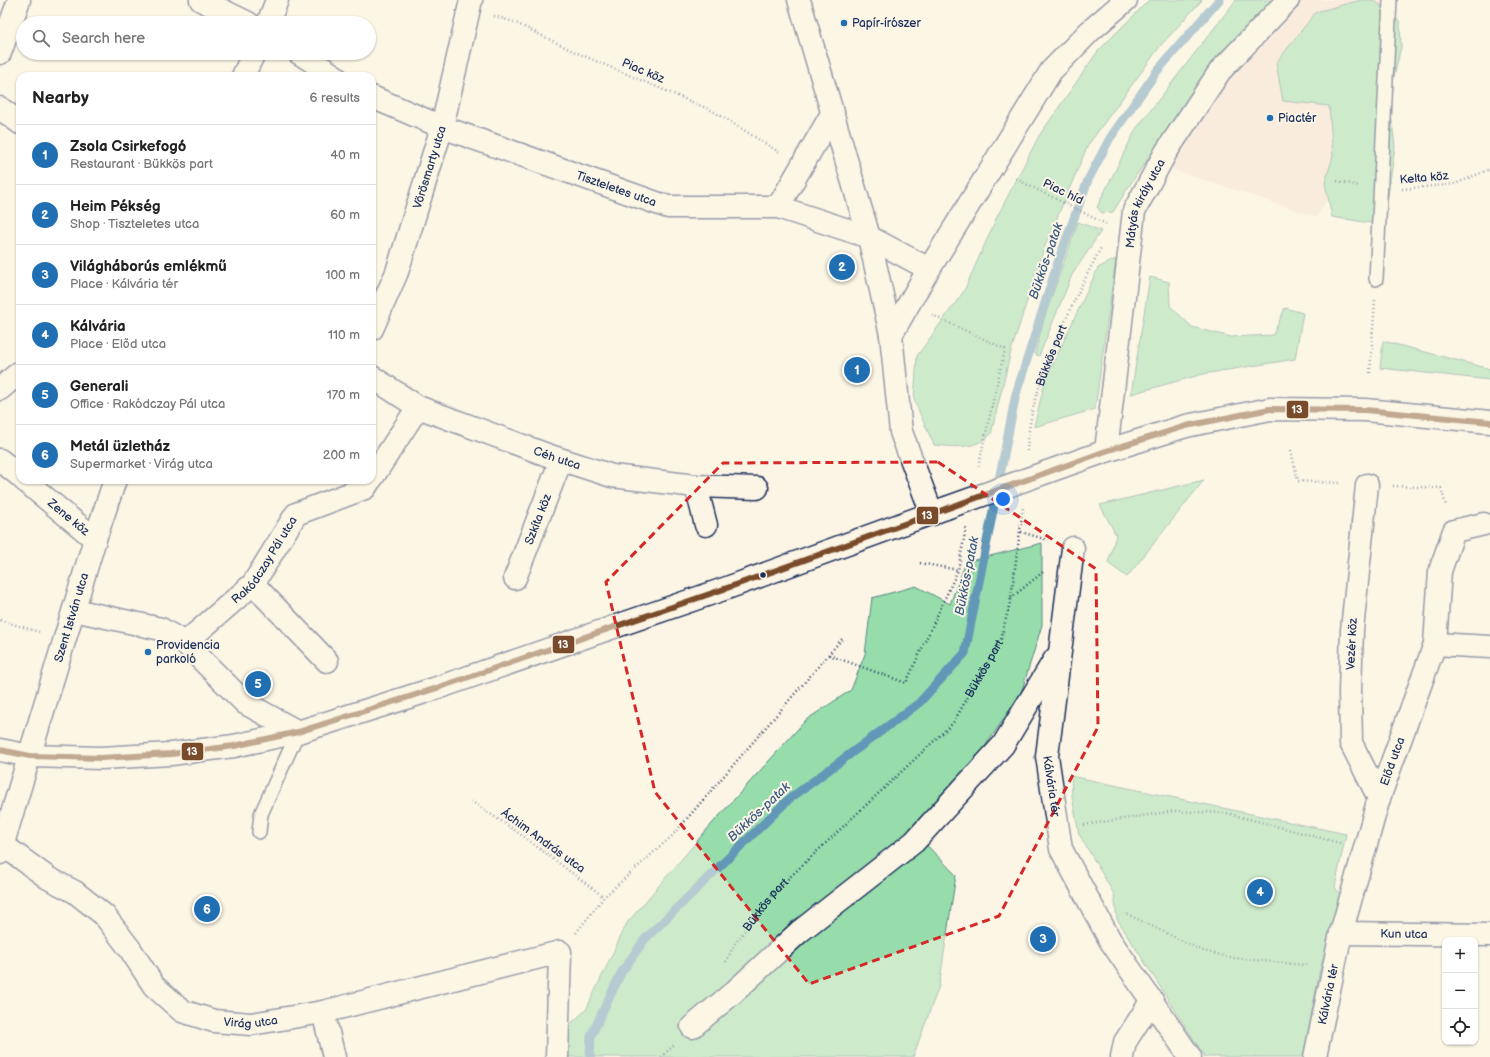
<!DOCTYPE html>
<meta charset="utf-8">
<style>
:root{--surface:#fff;--page:#f6f6f6;--text:#222;--muted:#767676;--line:#e0e0e0;--accent:#1f6fb2}
body{margin:0;font-family:"Balsamiq Sans",sans-serif;background:var(--page);color:var(--text)}
.controls{position:absolute;right:12px;bottom:12px;display:grid;overflow:hidden;border-radius:8px;box-shadow:0 1px 3px #0004}
.controls button{width:36px;height:36px;display:grid;place-items:center;padding:0;border:0;border-bottom:1px solid var(--line);background:var(--surface);color:var(--text);font:20px sans-serif}
.you{position:absolute;left:1003px;top:499px;width:14px;height:14px;margin:-10px;border:3px solid #fff;border-radius:50%;background:#1a73e8;box-shadow:0 0 0 6px #1a73e833}
.badge{display:grid;place-items:center;width:26px;height:26px;border-radius:50%;background:var(--accent);color:#fff;font-size:13px;font-weight:700}
.pin{position:absolute;translate:-50% -50%;border:2px solid #fff;box-shadow:0 1px 4px #0006}
.list{margin:0;padding:0;list-style:none}
h2{display:flex;justify-content:space-between;align-items:center;height:52px;margin:0;padding:0 16px;font-size:17px}
h2 small{font-size:13px;font-weight:400;color:var(--muted)}
.list li{display:grid;grid-template-columns:26px 1fr auto;gap:12px;align-items:center;box-sizing:border-box;height:60px;padding:0 16px;border-top:1px solid var(--line)}
.list b{display:block;font-size:15px;white-space:nowrap}
.list p{margin:0;font-size:13px;white-space:nowrap;color:var(--muted)}
.list em{font-size:13px;font-style:normal;color:var(--muted)}
.icon{flex:none;width:22px;height:22px;fill:none;stroke:currentColor;stroke-width:2;stroke-linecap:round;stroke-linejoin:round}
.map{position:relative;flex:none;width:1490px;height:1057px;overflow:hidden}
.search{position:absolute;background:var(--surface);box-shadow:0 1px 3px #0004;left:16px;top:16px;width:360px;height:44px;display:flex;align-items:center;gap:10px;box-sizing:border-box;padding:0 14px;border-radius:22px;color:var(--muted);font-size:15px}
.panel{position:absolute;background:var(--surface);box-shadow:0 1px 3px #0004;left:16px;top:72px;width:360px;height:412px;border-radius:12px}
.map>svg:first-child{display:block}
.built{fill:#f6dfd3}
.green{fill:#96ddab;stroke:#588684}
.lines{fill:none;stroke-linecap:round;stroke-linejoin:round}
.stream{stroke:#6397b8;stroke-width:9}
.service-casing{stroke:#1b2f5e;stroke-width:16}
.minor-casing{stroke:#1b2f5e;stroke-width:25}
.primary-casing{stroke:#1b2f5e;stroke-width:25}
.path{stroke:#1b2f5e;stroke-width:2.5;stroke-dasharray:1 3;stroke-linecap:butt}
.service{stroke:#fcf5e5;stroke-width:13}
.minor{stroke:#fcf5e5;stroke-width:22}
.primary{stroke:#fcf5e5;stroke-width:22}
.primary-bridge-casing{stroke:#1b2f5e;stroke-width:25;stroke-linecap:butt}
.primary-bridge{stroke:#fcf5e5;stroke-width:22}
.bus-1-casing{stroke:#fcf5e5;stroke-width:9}
.bus-1{stroke:#7a4b2a;stroke-width:6}
.marked{fill:none;stroke:#d62828;stroke-width:3;stroke-dasharray:8 5;stroke-linejoin:round}
.poi-dot{fill:#1f6fb2;stroke:#fcf5e5;stroke-width:1.5}
.bus-dot{fill:#1b2f5e;stroke:#fcf5e5;stroke-width:1.5}
.labels{text-anchor:middle;dominant-baseline:central;stroke-width:4;stroke-linejoin:round;paint-order:stroke}
.poi-label{font-size:12px;fill:#1b2f5e;stroke:#fcf5e5;text-anchor:start}
.street-label{font-size:12px;fill:#1b2f5e;stroke:#fcf5e5}
.water-label{font-size:13px;font-style:italic;fill:#395a84;stroke:#fcf5e5}
.line-badge{stroke:#fcf5e5;stroke-width:1.5}
.badge-label{font-size:11px;text-anchor:middle;font-weight:bold;fill:#fff}
</style>
<div class="map">
<svg width="1490" height="1057" viewBox="0 0 1490 1057">
<rect width="100%" height="100%" fill="#fcf5e5"/>
<filter id="ink" filterUnits="userSpaceOnUse"><feTurbulence type="fractalNoise" baseFrequency=".025" numOctaves="2"/><feDisplacementMap in="SourceGraphic" scale="8" xChannelSelector="R" yChannelSelector="G"/><feConvolveMatrix kernelMatrix="1 2 1 2 8 2 1 2 1" color-interpolation-filters="sRGB"/></filter>
<g filter="url(#ink)">
<path class="built" d="M 1288,0 L 1392,0 L 1359,139 L 1317,217 L 1159,165 Z"/>
<g class="green">
<path d="M 1149,0 L 1202,0 L 1161,45 L 1088,145 L 1044,248 L 1011,351 L 991,434 C 975,450 955,447 934,445 L 914,400 L 917,356 L 964,291 L 996,219 L 1039,136 L 1098,51 Z"/>
<path d="M 1236,0 L 1275,0 L 1190,97 L 1129,186 L 1113,212 L 1102,213 L 1097,207 L 1136,129 Z"/>
<path d="M 1361,0 L 1374,0 L 1400,22 L 1401,47 L 1389,98 L 1395,146 L 1384,225 L 1332,217 L 1325,183 L 1333,156 L 1329,106 L 1283,101 L 1276,63 L 1316,12 Z"/>
<path d="M 1078,222 L 1101,231 L 1072,275 L 1039,356 L 1035,354 L 1044,319 Z"/>
<path d="M 1116,259 L 1095,409 L 1034,427 L 1045,381 L 1098,268 Z"/>
<path d="M 1150,277 L 1169,282 L 1170,306 L 1192,327 L 1231,337 L 1273,335 L 1285,308 L 1303,313 L 1295,359 L 1203,374 L 1131,394 Z"/>
<path d="M 1383,341 L 1490,369 L 1490,380 L 1380,368 Z"/>
<path d="M 1204,480 L 1127,577 L 1108,563 L 1116,535 L 1100,505 Z"/>
<path d="M 1042,543 L 1042,625 L 1021,693 L 984,748 L 910,828 L 956,875 L 939,986 L 913,1057 L 548,1057 L 548,1044 L 586,1010 L 627,923 L 710,826 L 806,720 L 851,690 L 865,654 L 872,598 L 916,586 L 950,604 L 966,562 Z"/>
<path d="M 1071,776 L 1346,834 L 1335,887 L 1341,896 L 1324,962 L 1321,964 L 1303,1057 L 1205,1057 L 1117,919 L 1114,894 L 1079,834 L 1072,796 Z"/>
</g>
<g class="lines">
<path class="stream" d="M 590,1057 L 591,1036 L 621,973 L 645,939 L 788,800 L 919,703 L 965,653 L 1016,394 L 1059,259 L 1088,180 L 1110,138 L 1157,71 L 1219,0"/>
<g class="service-casing">
<g id="service">
<path d="M 1376,279 L 1390,0"/>
<path d="M 259,832 L 261,814 L 298,732"/>
</g>
</g>
<g class="minor-casing">
<g id="minor">
<path d="M 201,0 L 248,23"/>
<path d="M 799,0 L 869,237 L 891,335 L 901,432 L 932,514"/>
<path d="M 268,23 L 277,0"/>
<path d="M 0,53 L 19,0"/>
<path d="M 299,53 L 335,76"/>
<path d="M 243,76 L 254,53"/>
<path id="s3" d="M 372,97 L 442,127 L 668,207 L 778,207 L 869,237 L 929,269"/>
<path d="M 0,108 L 20,123"/>
<path d="M 778,207 L 833,112"/>
<path id="s4" d="M 372,329 L 397,272 L 442,127 L 471,0"/>
<path d="M 891,335 L 923,279 L 1051,71 L 1090,31 L 1126,0"/>
<path id="s5" d="M 372,377 L 418,407 L 550,456 L 612,476 L 696,486 L 757,488"/>
<path d="M 0,389 L 20,372"/>
<path id="s6" d="M 1106,451 L 1134,211 L 1166,152 L 1220,71 L 1288,0"/>
<path d="M 0,460 L 20,476"/>
<path d="M 372,478 L 418,407"/>
<path id="s7" d="M 24,480 L 95,539"/>
<path d="M 1367,485 L 1352,630 L 1350,692 L 1351,743 L 1379,798"/>
<path d="M 696,486 L 706,525"/>
<path id="s8" d="M 1073,548 L 1047,756 L 1061,849 L 1110,940 L 1190,1057"/>
<path id="s9" d="M 515,578 L 561,460"/>
<path d="M 253,584 L 327,661"/>
<path d="M 74,610 L 161,629 L 185,643 L 245,703 L 298,732"/>
<path id="s10" d="M 185,643 L 253,584 L 296,514 L 365,488 L 370,480"/>
<path d="M 1435,644 L 1440,571 L 1454,531 L 1484,524"/>
<path id="s11" d="M 3,845 L 48,878 L 75,892 L 104,915 L 130,949 L 154,986 L 182,1011 L 214,1021 L 251,1024 L 323,1012 L 560,952 L 557,1057"/>
<path id="s12" d="M 0,853 L 95,539 L 115,480"/>
<path id="s13" d="M 1341,933 L 1490,935"/>
<path d="M 323,1012 L 334,1057"/>
<path d="M 692,1027 L 734,992 L 799,932 L 914,842 L 1003,745 L 1055,659"/>
<path d="M 1122,1057 L 1125,1042 L 1152,1000"/>
<path id="s14" d="M 1315,1057 L 1341,933 L 1379,798 L 1435,644 L 1490,647"/>
</g>
</g>
<g class="primary-casing">
<g id="primary">
<path d="M 1047,472 L 1106,451 L 1186,426 L 1270,409 L 1365,410 L 1490,422"/>
<path d="M 0,750 L 30,756 L 101,758 L 171,754 L 234,746 L 298,732 L 434,689 L 727,588 L 946,508"/>
</g>
</g>
<g class="path">
<path d="M 494,16 L 514,22 L 575,52 L 713,111 L 779,152"/>
<path d="M 1016,179 L 1106,224"/>
<path d="M 1337,181 L 1360,186"/>
<path d="M 1402,189 L 1455,184 L 1490,169"/>
<path d="M 932,315 L 1005,349 L 978,468"/>
<path d="M 1370,373 L 1375,300"/>
<path d="M 1291,450 L 1298,481 L 1340,483"/>
<path id="s1" d="M 1027,451 C 1029,408 1044,370 1061,331 C 1073,302 1087,274 1102,246"/>
<path d="M 1393,486 L 1441,488 L 1446,506"/>
<path d="M 1021,532 L 1048,540"/>
<path d="M 920,563 L 958,570"/>
<path d="M 1011,598 L 1043,572"/>
<path d="M 0,620 L 39,632"/>
<path d="M 829,655 L 906,683 L 958,570 L 966,528"/>
<path d="M 471,801 L 516,831 L 604,897"/>
<path d="M 1084,825 L 1174,811 L 1226,813 L 1340,843"/>
<path d="M 1127,914 L 1203,951 L 1234,958 L 1304,965 L 1308,964"/>
<path d="M 576,933 L 604,897 L 672,836 L 842,639"/>
<path id="s2" d="M 726,962 L 734,945 L 773,893 L 953,723 L 1001,639 L 1011,598 L 1023,508"/>
<path d="M 661,1057 L 674,1045"/>
</g>
<use href="#service" class="service"/>
<use href="#minor" class="minor"/>
<use href="#primary" class="primary"/>
<g class="primary-bridge-casing">
<path id="primary-bridge" d="M 946,508 L 1047,472"/>
</g>
<use href="#primary-bridge" class="primary-bridge"/>
<g class="bus-1-casing">
<path id="bus-1" d="M 0,750 L 30,756 L 101,758 L 171,754 L 234,746 L 298,732 L 434,689 L 727,588 L 1106,451 L 1186,426 L 1270,409 L 1365,410 L 1490,422"/>
</g>
<use href="#bus-1" class="bus-1"/>
</g>
</g>
<path d="M0 0H1490V1057H0ZM 938,462 L 1096,569 L 1098,727 L 999,916 L 809,984 L 655,792 L 606,582 L 723,463 Z" fill="#fcf5e5" fill-opacity=".55" fill-rule="evenodd"/>
<path class="marked" d="M 938,462 L 1096,569 L 1098,727 L 999,916 L 809,984 L 655,792 L 606,582 L 723,463 Z"/>
<g class="poi-dot">
<circle cx="844" cy="23" r="4"/>
<circle cx="1270" cy="118" r="4"/>
<circle cx="148" cy="652" r="4"/>
</g>
<circle class="bus-dot" cx="763" cy="575" r="3.5"/>
<g class="labels">
<g class="poi-label">
<text x="852" y="23">Papír-írószer</text>
<text x="1278" y="118">Piactér</text>
<text x="156" y="645">Providencia<tspan x="156" dy="14">parkoló</tspan></text>
</g>
<g class="street-label">
<text transform="translate(643 71) rotate(23)">Piac köz</text>
<text stroke="none"><textPath href="#s4" startOffset="172">Vörösmarty utca</textPath></text>
<text transform="translate(1424 178) rotate(-5)">Kelta köz</text>
<text stroke="none"><textPath href="#s3" startOffset="261">Tiszteletes utca</textPath></text>
<text transform="translate(1063 192) rotate(26)">Piac híd</text>
<text stroke="none"><textPath href="#s6" startOffset="252">Mátyás király utca</textPath></text>
<text stroke="none"><textPath href="#s1" startOffset="99">Bükkös part</textPath></text>
<text stroke="none"><textPath href="#s5" startOffset="203">Céh utca</textPath></text>
<text stroke="none"><textPath href="#s7" startOffset="58">Zene köz</textPath></text>
<text stroke="none"><textPath href="#s9" startOffset="63">Szkíta köz</textPath></text>
<text stroke="none"><textPath href="#s10" startOffset="116">Rakódczay Pál utca</textPath></text>
<text stroke="none"><textPath href="#s12" startOffset="246">Szent István utca</textPath></text>
<text transform="translate(1352 644) rotate(-87)">Vezér köz</text>
<text stroke="none"><textPath href="#s2" startOffset="394">Bükkös part</textPath></text>
<text stroke="none"><textPath href="#s14" startOffset="306">Előd utca</textPath></text>
<text stroke="none"><textPath href="#s8" startOffset="240">Kálvária tér</textPath></text>
<text transform="translate(543 841) rotate(36)">Áchim András utca</text>
<text stroke="none"><textPath href="#s2" startOffset="70">Bükkös part</textPath></text>
<text stroke="none"><textPath href="#s13" startOffset="63">Kun utca</textPath></text>
<text stroke="none"><textPath href="#s14" startOffset="64">Kálvária tér</textPath></text>
<text stroke="none"><textPath href="#s11" startOffset="318">Virág utca</textPath></text>
</g>
<g class="water-label">
<text transform="translate(1046 261) rotate(-71)">Bükkös-patak</text>
<text transform="translate(967 576) rotate(-79)">Bükkös-patak</text>
<text transform="translate(759 812) rotate(-43)">Bükkös-patak</text>
</g>
</g>
<g class="line-badge">
<rect x="1286" y="400" width="23" height="19" rx="4" fill="#7a4b2a"/>
<rect x="916" y="506" width="23" height="19" rx="4" fill="#7a4b2a"/>
<rect x="552" y="635" width="23" height="19" rx="4" fill="#7a4b2a"/>
<rect x="181" y="742" width="23" height="19" rx="4" fill="#7a4b2a"/>
</g>
<g class="badge-label">
<text x="1297" y="413">13</text>
<text x="927" y="519">13</text>
<text x="563" y="648">13</text>
<text x="192" y="755">13</text>
</g>
</svg>
<div class="controls">
<button>+</button>
<button>−</button>
<button><svg class="icon" aria-label="locate" viewBox="0 0 24 24"><circle cx="12" cy="12" r="6"/><path d="M12 2v4M12 18v4M2 12h4M18 12h4"/></svg></button>
</div>
<div class="you"></div>
<div class="pin badge" style="left:857px;top:370px">1</div>
<div class="pin badge" style="left:842px;top:267px">2</div>
<div class="pin badge" style="left:1043px;top:939px">3</div>
<div class="pin badge" style="left:1260px;top:892px">4</div>
<div class="pin badge" style="left:258px;top:684px">5</div>
<div class="pin badge" style="left:207px;top:909px">6</div>
<div class="search"><svg class="icon" aria-label="search" viewBox="0 0 24 24"><circle cx="10" cy="10" r="6"/><path d="M15 15l6 6"/></svg>Search here</div>
<section class="panel">
<h2>Nearby<small>6 results</small></h2>
<ul class="list">
<li><span class="badge">1</span><div><b>Zsola Csirkefogó</b><p>Restaurant · Bükkös part</p></div><em>40 m</em></li>
<li><span class="badge">2</span><div><b>Heim Pékség</b><p>Shop · Tiszteletes utca</p></div><em>60 m</em></li>
<li><span class="badge">3</span><div><b>Világháborús emlékmű</b><p>Place · Kálvária tér</p></div><em>100 m</em></li>
<li><span class="badge">4</span><div><b>Kálvária</b><p>Place · Előd utca</p></div><em>110 m</em></li>
<li><span class="badge">5</span><div><b>Generali</b><p>Office · Rakódczay Pál utca</p></div><em>170 m</em></li>
<li><span class="badge">6</span><div><b>Metál üzletház</b><p>Supermarket · Virág utca</p></div><em>200 m</em></li>
</ul>
</section>
</div>
